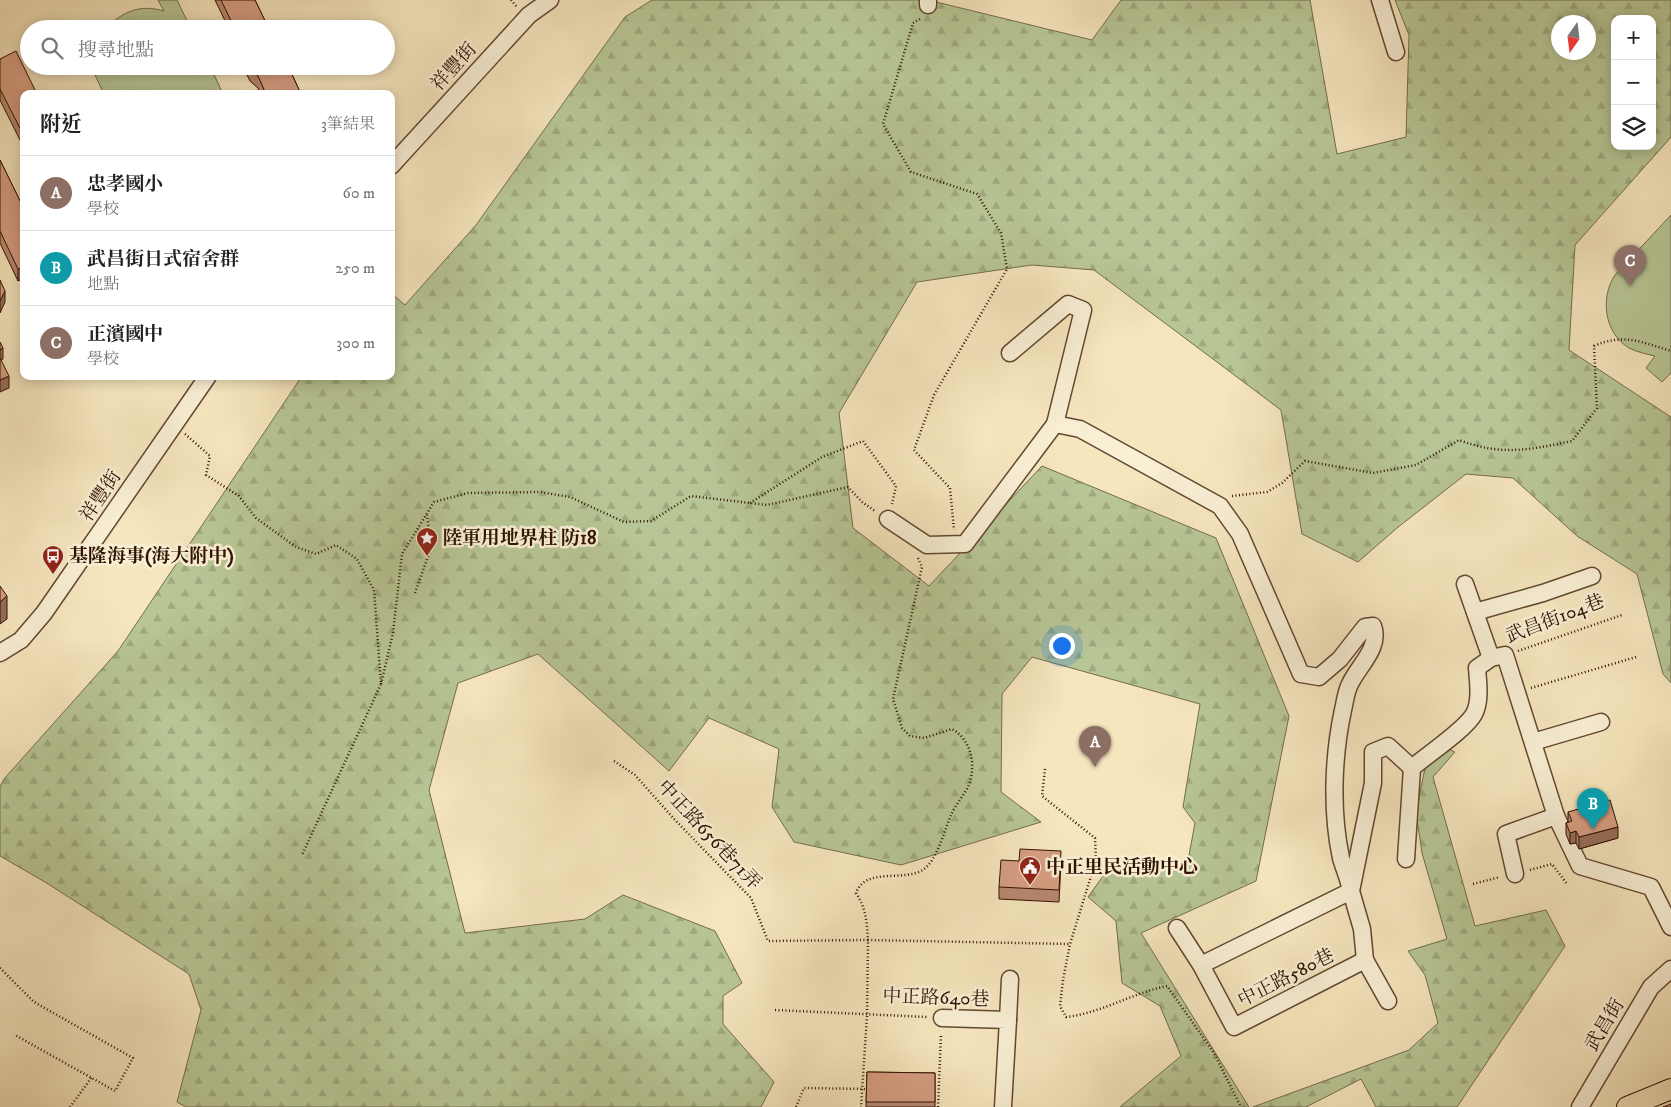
<!DOCTYPE html>
<html lang="zh-TW">
<meta charset="utf-8">
<style>
:root{--surface:#fff;--page:#f2f2f2;--text:#222;--muted:#767676;--line:#e0e0e0;--accent:#2563eb}
body{margin:0;font-family:"IM FELL DW Pica","Noto Serif TC",serif;background:var(--page);color:var(--text)}
.controls{position:absolute;right:15px;top:15px;display:grid;overflow:hidden;border-radius:10px;box-shadow:0 2px 12px #0003}
.controls button{width:45px;height:45px;display:grid;place-items:center;padding:0;border:0;border-bottom:1px solid var(--line);background:var(--surface);color:var(--text);font:25px sans-serif}
.compass{position:absolute;left:1551px;top:15px;width:45px;height:45px;border-radius:50%;background:var(--surface);box-shadow:0 2px 12px #0003;rotate:194deg}
.you{position:absolute;left:1061px;top:645px;width:18px;height:18px;margin:-12px;border:4px solid #fff;border-radius:50%;background:#1a73e8;box-shadow:0 0 0 8px #1a73e833}
.badge{display:grid;place-items:center;width:32px;height:32px;border-radius:50%;background:var(--accent);color:#fff;font-size:16px;font-weight:700}
.pin{position:absolute;translate:-50% -41px;filter:drop-shadow(0 1px 2px #0008)}
.pin::after{content:'';position:absolute;top:26px;width:18px;height:15px;background:inherit;clip-path:polygon(0 0,100% 0,50% 100%)}
.list{margin:0;padding:0;list-style:none}
h2{display:flex;justify-content:space-between;align-items:center;height:65px;margin:0;padding:0 20px;font-size:21px}
h2 small{font-size:16px;font-weight:400;color:var(--muted)}
.list li{display:grid;grid-template-columns:32px 1fr auto;gap:15px;align-items:center;box-sizing:border-box;height:75px;padding:0 20px;border-top:1px solid var(--line)}
.list b{display:block;font-size:19px;white-space:nowrap}
.list p{margin:0;font-size:16px;white-space:nowrap;color:var(--muted)}
.list em{font-size:16px;font-style:normal;color:var(--muted)}
.icon{flex:none;width:28px;height:28px;fill:none;stroke:currentColor;stroke-width:2;stroke-linecap:round;stroke-linejoin:round}
.map{position:relative;flex:none;width:1671px;height:1107px;overflow:hidden}
.search{position:absolute;background:var(--surface);box-shadow:0 2px 12px #0003;left:20px;top:20px;width:375px;height:55px;display:flex;align-items:center;gap:12px;box-sizing:border-box;padding:0 18px;border-radius:28px;color:var(--muted);font-size:19px}
.panel{position:absolute;background:var(--surface);box-shadow:0 2px 12px #0003;left:20px;top:90px;width:375px;height:290px;border-radius:10px}
.map>svg:first-child{display:block}
.grass{fill:#b8c695;stroke:#746c4c}
.forest{fill:url(#forest-firs);stroke:#746c4c;fill-rule:evenodd}
.lines{fill:none;stroke-linecap:round;stroke-linejoin:round}
.minor-casing{stroke:#624731;stroke-width:19}
.major-casing{stroke:#301202;stroke-width:22}
.path{stroke:#301202;stroke-width:2.5;stroke-dasharray:1 2.5;stroke-linecap:butt}
.minor{stroke:#f9efd5;stroke-width:16}
.major{stroke:#f6e6be;stroke-width:20}
.wall{fill:#b98870;stroke:#301202}
.shaded-wall{fill:#966f5b;stroke:#301202}
.building{fill:#d79e82;stroke:#301202}
.labels{text-anchor:middle;dominant-baseline:central;stroke-width:5;stroke-linejoin:round;paint-order:stroke}
.street-label{font-size:19px;fill:#301202;stroke:#f9efd5}
.poi-label{font-size:19px;font-weight:bold;fill:#301202;stroke:#f9efd5;text-anchor:start}
</style>
<div class="map">
<svg width="1671" height="1107" viewBox="0 0 1671 1107">
<defs>
<pattern id="forest-firs" width="22" height="20" patternUnits="userSpaceOnUse" patternTransform="scale(1.25)"><rect width="22" height="20" fill="#b8c695"/><path d="M5 1l3.5 6h-7zM16 11l3.5 6h-7z" fill="#9ea97f"/></pattern>
</defs>
<rect width="100%" height="100%" fill="#f6e6be"/>
<filter id="stains"><feTurbulence type="fractalNoise" baseFrequency=".004" numOctaves="4"/><feColorMatrix values="0 0 0 0 .2 0 0 0 0 .09 0 0 0 0 .02 0 0 0 .5 -.17"/></filter>
<radialGradient id="worn" r=".72"><stop offset=".6" stop-color="#630" stop-opacity="0"/><stop offset="1" stop-color="#630" stop-opacity=".3"/></radialGradient>
<g class="grass">
<path d="M 158,0 L 177,0 L 191,29 L 106,29 C 122,11 141,4 164,11 Z"/>
<path d="M 94,66 L 210,66 L 223,94 L 104,94 L 95,75 Z"/>
<path d="M 1671,215 L 1671,373 L 1662,382 L 1646,368 L 1655,356 C 1646,354 1637,352 1629,348 C 1604,333 1600,297 1615,275 Z"/>
</g>
<g class="forest">
<path d="M 652,0 L 928,0 L 1092,40 L 1121,0 L 1310,0 L 1337,154 L 1406,137 L 1409,35 L 1395,0 L 1671,0 L 1671,137 L 1575,245 L 1569,350 L 1671,417 L 1671,683 L 1663,674 L 1637,574 L 1577,536 L 1513,478 L 1466,474 L 1397,528 L 1358,562 L 1302,534 L 1281,410 L 1094,270 L 1032,265 L 917,282 L 839,413 L 853,528 L 929,586 L 1042,466 L 1216,538 L 1289,716 L 1256,881 L 1141,933 L 1249,1107 L 1120,1107 L 1181,1056 L 1160,1006 L 1122,983 L 1116,921 L 1088,897 L 1106,872 L 1187,866 L 1195,823 L 1183,807 L 1200,704 L 1032,657 L 1002,694 L 1001,792 L 1041,822 L 901,865 L 794,842 L 772,807 L 779,749 L 709,718 L 669,771 L 538,654 L 458,683 L 429,790 L 465,933 L 585,919 L 623,895 L 715,931 L 742,983 L 723,996 L 723,1024 L 774,1082 L 761,1107 L 186,1107 L 177,1102 L 201,1010 L 189,974 L 45,882 L 0,856 L 0,787 L 4,779 L 118,651 L 302,376 L 391,376 L 391,293 L 405,305 L 476,225 L 625,17 ZM 1615,19 L 1652,19 L 1652,146 L 1615,146 ZM 1558,22 L 1588,22 L 1588,52 L 1558,52 Z"/>
<path d="M 1440,745 L 1455,752 L 1433,777 L 1475,926 L 1546,910 L 1565,946 L 1457,1107 L 1376,1107 L 1361,1079 L 1306,1107 L 1253,1107 L 1409,1050 L 1438,1023 L 1425,975 L 1408,951 L 1447,939 L 1422,853 L 1416,812 L 1425,768 Z"/>
</g>
<g class="lines">
<g class="minor-casing">
<g id="minor">
<path d="M 928,0 L 928,5"/>
<path d="M 1380,0 L 1396,52"/>
<path d="M 391,166 L 529,15 L 550,0"/>
<path d="M 1010,353 L 1068,304 L 1083,310 L 1055,424 L 1080,429 L 1220,506 L 1240,534 L 1301,674 L 1319,677 L 1340,659 L 1365,627 L 1373,626 C 1381,648 1358,666 1350,684 C 1346,691 1345,702 1343,710 C 1333,757 1331,811 1341,858 C 1344,869 1349,879 1351,891 L 1201,965"/>
<path d="M 888,519 L 927,545 L 965,544 L 1055,424"/>
<path d="M 1465,584 L 1491,658"/>
<path d="M 1475,612 L 1543,593 L 1592,576"/>
<path d="M 0,653 L 21,640 L 44,613 L 208,376"/>
<path d="M 1533,742 L 1601,722"/>
<path d="M 1406,859 L 1412,768"/>
<path d="M 1515,874 L 1506,834 L 1556,816"/>
<path d="M 1177,928 L 1201,965 L 1234,1027 L 1365,960"/>
<path d="M 1388,1001 L 1365,960 L 1362,929 L 1351,891 L 1373,783 L 1373,752 L 1388,746 L 1412,768 C 1428,754 1465,730 1474,714 C 1481,701 1478,682 1477,668 L 1491,658 L 1505,655 L 1556,816 L 1580,866 L 1651,887 L 1671,927"/>
<path d="M 942,1018 L 1008,1020 L 1003,1107"/>
<path d="M 1008,1020 L 1010,979"/>
<path d="M 1580,1107 L 1651,987 L 1671,969"/>
</g>
</g>
<g class="major-casing">
<path id="major" d="M 1627,1107 L 1671,1089"/>
</g>
<g class="path">
<path d="M 511,0 L 517,7"/>
<path d="M 920,19 L 913,23 L 883,124 L 911,172 L 977,194 L 1001,233 L 1007,269 L 934,395 L 914,450 L 950,488 L 954,530"/>
<path d="M 185,434 L 210,456 L 206,475 L 239,496 L 256,518 L 296,547 L 316,554 L 336,545 L 357,559 L 374,590 L 381,684 L 302,855"/>
<path d="M 1232,496 L 1267,492 L 1282,483 L 1305,461 L 1373,473 L 1416,465 L 1459,440 C 1501,456 1529,450 1572,441 L 1597,408 L 1594,346 C 1623,333 1642,342 1671,351"/>
<path d="M 750,503 L 822,457 L 863,441 L 896,486 L 892,504"/>
<path d="M 918,558 L 922,567 L 893,699 L 902,728 L 910,736 L 924,738 L 952,729 C 969,739 975,758 971,778 C 969,790 956,803 951,815 C 945,829 937,860 924,869 C 905,883 866,866 856,893 C 866,908 867,923 868,940 L 1070,944"/>
<path d="M 415,593 L 431,548 L 427,515"/>
<path d="M 1518,651 L 1622,615"/>
<path d="M 381,684 L 393,633 L 402,554 L 434,502 L 468,493 L 540,492 L 570,497 L 624,522 L 651,521 L 691,496 L 767,505 L 848,487 L 862,502 L 875,511"/>
<path d="M 1531,688 L 1636,657"/>
<path d="M 614,761 L 635,775 L 675,820 L 751,898 L 768,941 L 868,940 L 867,1016 L 861,1107"/>
<path d="M 1045,769 L 1042,796 L 1095,838 L 1096,860 L 1070,944 L 1063,980 L 1060,1006 L 1066,1017 C 1102,1013 1132,993 1167,986 L 1214,1053 L 1241,1107"/>
<path d="M 1530,870 L 1552,864 L 1567,884"/>
<path d="M 1473,884 L 1500,877"/>
<path d="M 0,968 L 34,1002 L 133,1058 L 115,1091 L 15,1035"/>
<path d="M 775,1010 L 927,1017"/>
<path d="M 70,1107 L 92,1077"/>
<path d="M 796,1107 L 804,1088 L 869,1089"/>
<path d="M 938,1107 L 941,1034"/>
</g>
<use href="#minor" class="minor"/>
<use href="#major" class="major"/>
</g>
<g class="wall">
<path d="M 215,0 L 255,0 L 269,29 L 229,29 Z"/>
<path d="M 0,59 L 24,94 L 24,148 L 0,100 Z"/>
<path d="M 247,66 L 288,66 L 301,94 L 260,94 L 258,88 L 250,81 L 247,75 Z"/>
<path d="M 0,160 L 24,209 L 18,281 L 0,243 Z"/>
<path d="M 1568,812 L 1618,838 L 1579,849 L 1576,843 L 1570,844 L 1566,834 L 1566,823 L 1568,822 Z"/>
<path d="M 1061,862 L 1059,902 L 999,899 L 999,887 Z"/>
<path d="M 867,1072 L 935,1073 L 935,1107 L 866,1107 Z"/>
</g>
<g class="shaded-wall">
<path d="M 24,267 L 24,278 L 18,281 L 18,269 Z"/>
<path d="M 5,291 L 5,302 L 0,313 L 0,301 Z"/>
<path d="M 3,348 L 3,359 L 0,361 L 0,350 Z"/>
<path d="M 9,376 L 9,388 L 0,392 L 0,380 Z"/>
<path d="M 7,596 L 7,619 L 0,624 L 0,602 Z"/>
<path d="M 1618,827 L 1618,838 L 1579,849 L 1579,837 Z"/>
<path d="M 1576,831 L 1576,843 L 1570,844 L 1570,833 Z"/>
</g>
<g class="building">
<path d="M 221,0 L 255,0 L 269,29 L 235,29 Z"/>
<path d="M 16,51 L 37,94 L 24,94 L 24,136 L 0,89 L 0,59 Z"/>
<path d="M 248,66 L 288,66 L 301,94 L 266,94 L 258,76 L 250,70 Z"/>
<path d="M 0,160 L 24,209 L 24,267 L 18,269 L 0,231 Z"/>
<path d="M 0,280 L 5,291 L 0,301 Z"/>
<path d="M 0,342 L 3,348 L 0,350 Z"/>
<path d="M 0,358 L 9,376 L 0,380 Z"/>
<path d="M 0,586 L 7,596 L 0,602 Z"/>
<path d="M 1610,800 L 1618,827 L 1579,837 L 1576,831 L 1570,833 L 1566,823 L 1572,821 L 1568,812 Z"/>
<path d="M 1020,849 L 1061,851 L 1059,890 L 999,887 L 1001,860 L 1019,861 Z"/>
<path d="M 867,1072 L 935,1073 L 935,1102 L 866,1102 Z"/>
<path d="M 1671,1104 L 1671,1107 L 1663,1107 Z"/>
</g>
<defs>
<g id="sight-pin" transform="scale(1.125)"><path d="M0 17L-7.5 6A9.5 9.5 0 1 1 7.5 6Z" fill="#8f2418" stroke="#f9efd5"/><path d="M0-6L1.8-2.2L6-1.7L2.9 1.2L3.7 5.4L0 3.3L-3.7 5.4L-2.9 1.2L-6-1.7L-1.8-2.2Z" fill="#fff"/></g>
<g id="bus-pin" transform="scale(1.125)"><path d="M0 17L-7.5 6A9.5 9.5 0 1 1 7.5 6Z" fill="#8f2418" stroke="#f9efd5"/><path d="M-5-6H5V4H4V6H2V4H-2V6H-4V4H-5ZM-3.5-4V0h7V-4ZM-3.5 1.2v1.5H-2V1.2ZM2 1.2v1.5H3.5V1.2Z" fill="#fff"/></g>
<g id="civic-pin" transform="scale(1.125)"><path d="M0 17L-7.5 6A9.5 9.5 0 1 1 7.5 6Z" fill="#8f2418" stroke="#f9efd5"/><path d="M-.6-6.5H3V-4.5H.6V-3L4-1V1h2V6H-6V1h2V-1L-.6-3ZM-1.2 2.5V6h2.4V2.5Z" fill="#fff"/></g>
</defs>
<g fill-rule="evenodd">
<use href="#sight-pin" x="427" y="538"/>
<use href="#bus-pin" x="53" y="556"/>
<use href="#civic-pin" x="1030" y="867"/>
</g>
<g class="labels">
<g class="street-label">
<text transform="translate(454 67) rotate(-48)">祥豐街</text>
<text transform="translate(101 496) rotate(-56)">祥豐街</text>
<text transform="translate(1555 619) rotate(-21)">武昌街104巷</text>
<text transform="translate(709 835) rotate(47)">中正路656巷71弄</text>
<text transform="translate(1286 978) rotate(-27)">中正路580巷</text>
<text transform="translate(936 998) rotate(2)">中正路640巷</text>
<text transform="translate(1605 1025) rotate(-59)">武昌街</text>
</g>
<g class="poi-label">
<text x="443" y="538">陸軍用地界柱 防18</text>
<text x="69" y="556">基隆海事(海大附中)</text>
<text x="1046" y="867">中正里民活動中心</text>
</g>
</g>
<rect width="100%" height="100%" filter="url(#stains)"/>
<rect width="100%" height="100%" fill="url(#worn)"/>
</svg>
<div class="controls">
<button>+</button>
<button>−</button>
<button><svg class="icon" aria-label="layers" viewBox="0 0 24 24"><path d="M12 4l9 5-9 5-9-5zM3 14l9 5 9-5"/></svg></button>
</div>
<svg class="compass" viewBox="-18 -18 36 36"><path d="M0-13l5 13h-10z" fill="#e53935"/><path d="M0 13l5-13h-10z" fill="#767676"/></svg>
<div class="you"></div>
<div class="pin badge" style="left:1095px;top:767px;background:#8d6e63">A</div>
<div class="pin badge" style="left:1593px;top:829px;background:#0f9aa8">B</div>
<div class="pin badge" style="left:1630px;top:286px;background:#8d6e63">C</div>
<div class="search"><svg class="icon" aria-label="search" viewBox="0 0 24 24"><circle cx="10" cy="10" r="6"/><path d="M15 15l6 6"/></svg>搜尋地點</div>
<section class="panel">
<h2>附近<small>3筆結果</small></h2>
<ul class="list">
<li><span class="badge" style="background:#8d6e63">A</span><div><b>忠孝國小</b><p>學校</p></div><em>60 m</em></li>
<li><span class="badge" style="background:#0f9aa8">B</span><div><b>武昌街日式宿舍群</b><p>地點</p></div><em>250 m</em></li>
<li><span class="badge" style="background:#8d6e63">C</span><div><b>正濱國中</b><p>學校</p></div><em>300 m</em></li>
</ul>
</section>
</div>
